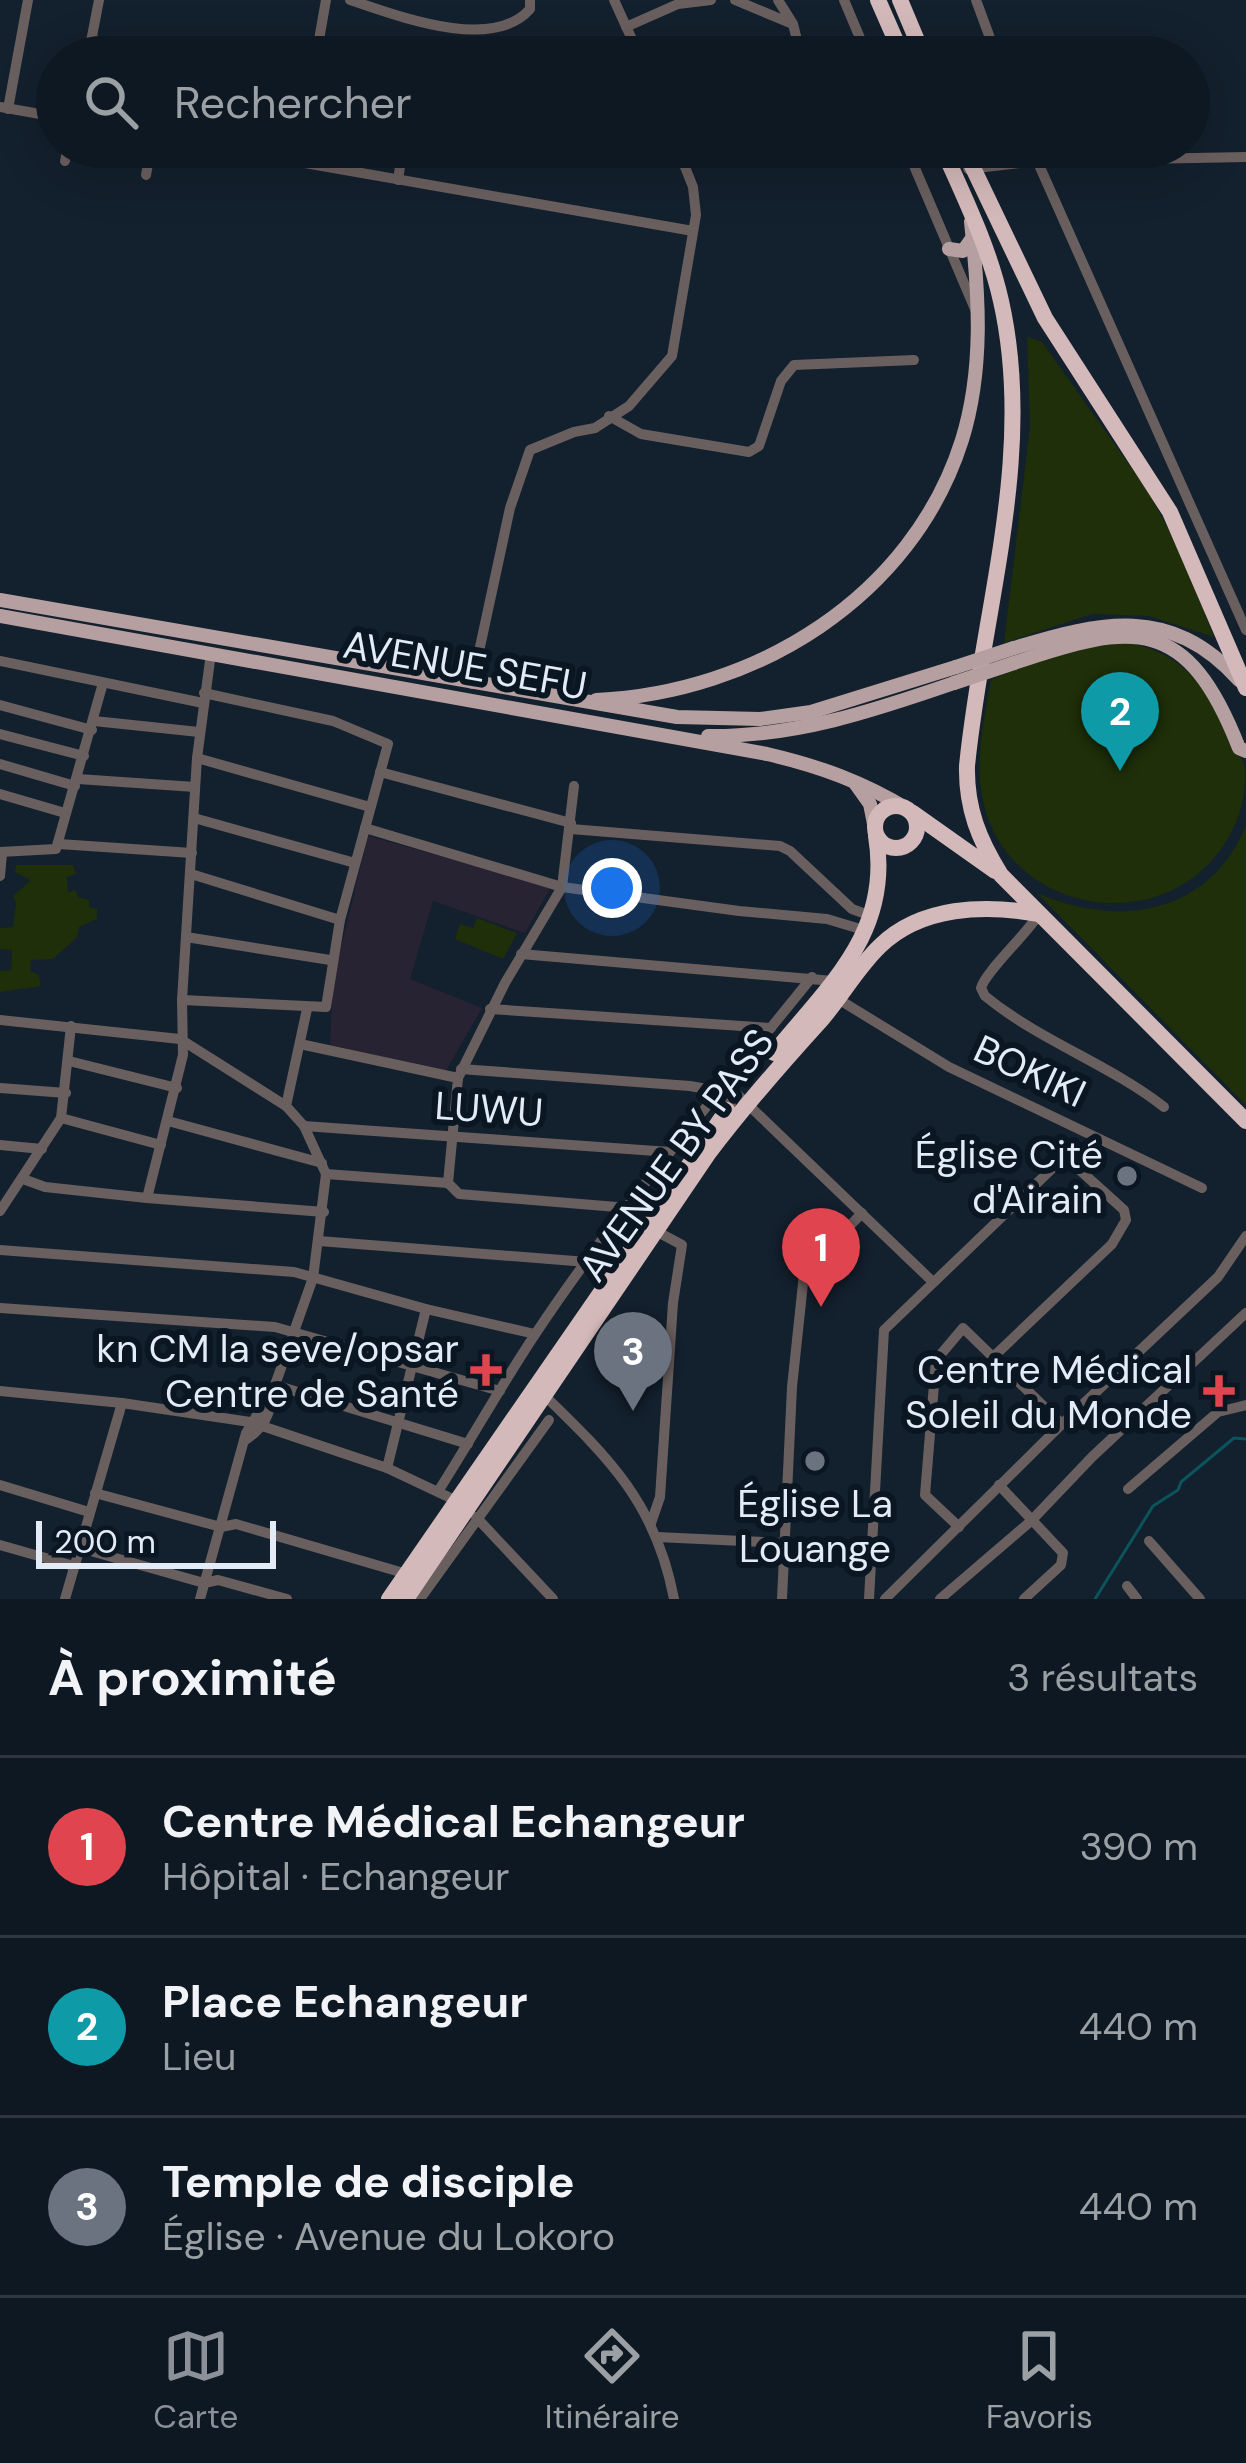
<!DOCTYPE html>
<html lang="fr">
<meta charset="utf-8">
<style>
:root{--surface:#0e1822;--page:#1c252f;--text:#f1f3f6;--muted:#9ba0a5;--line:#2e3740;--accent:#8c9099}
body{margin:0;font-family:"DM Sans",sans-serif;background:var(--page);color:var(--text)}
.scale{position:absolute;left:36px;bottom:30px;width:240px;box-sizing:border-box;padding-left:12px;border:6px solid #e3ecf6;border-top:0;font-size:33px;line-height:42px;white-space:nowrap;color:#e3ecf6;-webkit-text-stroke:9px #0a1723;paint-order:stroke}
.you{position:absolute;left:612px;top:888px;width:42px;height:42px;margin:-30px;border:9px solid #fff;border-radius:50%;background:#1a73e8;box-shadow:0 0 0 18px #1a73e833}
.badge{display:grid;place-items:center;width:78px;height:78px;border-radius:50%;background:var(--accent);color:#fff;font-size:39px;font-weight:700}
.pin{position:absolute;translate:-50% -99px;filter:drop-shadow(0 3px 6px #0008)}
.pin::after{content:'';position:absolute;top:63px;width:42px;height:36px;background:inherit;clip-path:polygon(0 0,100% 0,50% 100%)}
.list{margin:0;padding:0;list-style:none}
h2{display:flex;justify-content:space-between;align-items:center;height:156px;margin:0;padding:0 48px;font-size:51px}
h2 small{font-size:39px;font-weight:400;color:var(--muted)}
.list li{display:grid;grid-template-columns:78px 1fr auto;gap:36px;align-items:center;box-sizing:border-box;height:180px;padding:0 48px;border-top:3px solid var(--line)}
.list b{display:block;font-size:45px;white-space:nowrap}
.list p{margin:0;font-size:39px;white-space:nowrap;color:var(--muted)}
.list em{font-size:39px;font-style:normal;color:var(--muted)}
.icon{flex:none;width:66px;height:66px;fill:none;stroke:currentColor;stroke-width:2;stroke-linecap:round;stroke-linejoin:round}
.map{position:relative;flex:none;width:1246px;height:1599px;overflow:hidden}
.search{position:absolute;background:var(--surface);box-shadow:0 12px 48px #0002;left:36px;right:36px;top:36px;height:132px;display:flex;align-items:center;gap:30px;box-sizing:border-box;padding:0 42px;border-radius:66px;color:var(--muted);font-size:45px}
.sheet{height:696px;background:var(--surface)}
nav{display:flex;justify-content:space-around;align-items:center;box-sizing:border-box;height:168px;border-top:3px solid var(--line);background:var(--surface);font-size:33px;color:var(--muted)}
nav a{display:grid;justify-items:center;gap:6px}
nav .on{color:var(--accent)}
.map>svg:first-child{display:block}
.education{fill:#282333}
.green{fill:#1e2f09}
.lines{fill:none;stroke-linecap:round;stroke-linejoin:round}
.stream{stroke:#0b545e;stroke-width:3}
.minor{stroke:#6a5f5f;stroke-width:10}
.major{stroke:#b69fa0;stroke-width:14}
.highway{stroke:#d4b9ba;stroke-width:16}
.major-bridge{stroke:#b69fa0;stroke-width:14}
.worship-dot{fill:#6b7280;stroke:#0a1723;stroke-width:4.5}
.health-dot{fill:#e0444e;stroke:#0a1723;stroke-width:4.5}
.labels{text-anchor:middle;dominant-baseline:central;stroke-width:12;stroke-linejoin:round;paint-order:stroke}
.street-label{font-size:39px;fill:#e3ecf6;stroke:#0a1723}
.poi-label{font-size:39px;fill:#e3ecf6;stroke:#0a1723;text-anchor:end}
</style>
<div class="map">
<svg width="1246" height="1599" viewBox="0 0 1246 1599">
<rect width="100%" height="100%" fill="#13202d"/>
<path class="education" d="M 368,836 L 551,887 L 525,933 L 433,901 L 410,979 L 482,1008 L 445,1072 L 330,1045 L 333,981 Z"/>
<g class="green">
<path d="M 1027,337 L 1042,342 L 1148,491 L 1182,555 L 1214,637 L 1149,616 L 1092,614 L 1004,643 L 1030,426 Z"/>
<path d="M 1127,642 C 1178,653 1205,681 1226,727 C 1232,740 1242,755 1245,769 C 1246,786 1243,807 1236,822 C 1184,946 999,922 981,789 C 976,753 985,715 991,679 L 1067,651 Z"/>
<path d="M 1246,826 L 1246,1105 L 1037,893 C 1118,928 1208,916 1246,826 Z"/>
<path d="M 16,865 L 73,865 L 76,874 L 67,877 L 68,893 L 75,889 L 78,897 L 89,900 L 89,907 L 97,909 L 97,919 L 79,927 L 77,937 L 53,959 L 31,960 L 30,971 L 39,975 L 41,986 L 0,992 L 0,971 L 11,970 L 12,950 L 0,949 L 0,928 L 13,927 L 16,903 L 13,896 L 31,880 L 15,872 Z"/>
<path d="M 477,918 L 517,933 L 503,959 L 455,939 L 460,924 L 473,928 Z"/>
</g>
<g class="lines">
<path class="stream" d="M 1095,1599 L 1153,1506 L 1178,1490 L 1181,1482 L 1234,1438 L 1246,1439"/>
<g class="minor">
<path d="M 350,0 C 396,15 492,53 530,9 L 530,0"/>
<path d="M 614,0 L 640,57"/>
<path d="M 735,0 L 790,23"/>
<path d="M 778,0 L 793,24 L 797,40 L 846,57"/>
<path d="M 844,0 L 868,57"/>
<path d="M 976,0 L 997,57"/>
<path d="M 626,27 L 678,4 L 711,0"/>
<path d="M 92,40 L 193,57"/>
<path d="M 88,57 L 99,0"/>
<path d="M 316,57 L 326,0"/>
<path d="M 0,107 L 57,117"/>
<path d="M 8,109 L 28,0"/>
<path d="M 213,147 L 693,231"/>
<path d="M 807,147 L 843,147"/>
<path d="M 906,147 L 975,309"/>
<path d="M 1031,147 L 1246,630"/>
<path d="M 65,161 L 68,147"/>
<path d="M 968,169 L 1037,161 L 1246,157"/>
<path d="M 146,175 L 151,147"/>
<path d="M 398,180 L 403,147"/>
<path d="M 609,416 L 641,434 L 749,452 L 759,446 L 781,381 L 794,365 L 914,360"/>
<path d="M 0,661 L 203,703"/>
<path d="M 472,684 L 510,508 L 530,450 L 574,432 L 595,428 L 629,406 L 672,356 L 696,215 L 693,187 L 677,147"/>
<path d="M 0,705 L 92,730"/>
<path d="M 94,721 L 199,732"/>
<path d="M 0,734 L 84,756"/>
<path d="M 197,758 L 370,807"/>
<path d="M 0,764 L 75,786"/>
<path d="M 380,772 L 571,823"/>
<path d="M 78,779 L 195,787"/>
<path d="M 0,794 L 65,813"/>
<path d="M 194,818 L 355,863"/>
<path d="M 365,828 L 562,887 L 739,911 L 827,919 L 867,931"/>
<path d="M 571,829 L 780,846 L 790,851 L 852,909 L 871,916"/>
<path d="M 59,844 L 192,853"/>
<path d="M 0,852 L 56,849 L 103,683"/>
<path d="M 191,874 L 340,920"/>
<path d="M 0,876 L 2,853"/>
<path d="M 1039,914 C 1026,935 985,972 981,988 L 985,996 C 1040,1041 1109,1064 1164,1107"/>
<path d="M 186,937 L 330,960"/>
<path d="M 521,954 L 833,981"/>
<path d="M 838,999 L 949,1067 L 1202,1188"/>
<path d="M 182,1000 L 326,1007 L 340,920 L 388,744 L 333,721 L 204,693"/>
<path d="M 490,1009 L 771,1028"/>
<path d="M 0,1020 L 180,1039 L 286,1106 L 304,1126 L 326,1174 L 313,1278 L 275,1385 L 246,1433 L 200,1599"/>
<path d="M 300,1044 L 458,1078"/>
<path d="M 69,1061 L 177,1088"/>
<path d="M 461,1069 L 690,1086 L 707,1089 L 731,1104"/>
<path d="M 0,1088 L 66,1093"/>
<path d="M 738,1095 L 933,1282"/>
<path d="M 286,1106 L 307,1009"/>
<path d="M 61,1118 L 161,1145"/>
<path d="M 168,1121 L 322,1163"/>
<path d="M 304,1126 L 670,1152"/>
<path d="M 0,1145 L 42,1149"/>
<path d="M 326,1174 L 448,1183"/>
<path d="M 23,1179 L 45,1187 L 147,1198 L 324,1212"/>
<path d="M 448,1183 L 458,1078 L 505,983 L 562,887 L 574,786"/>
<path d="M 448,1183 L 459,1194 L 629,1208"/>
<path d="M 147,1198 L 183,1055 L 182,1000 L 197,758 L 211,653"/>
<path d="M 0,1211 L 61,1118 L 71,1026"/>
<path d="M 319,1241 L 587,1262"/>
<path d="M 0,1250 L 294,1272 L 426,1309 L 535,1334"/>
<path d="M 0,1308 L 275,1327 L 500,1391"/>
<path d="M 275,1385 L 468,1444"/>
<path d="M 0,1391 L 122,1403 L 250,1422 L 387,1468 L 459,1502"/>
<path d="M 544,1395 C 610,1459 656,1504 674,1599"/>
<path d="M 244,1441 C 264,1428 272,1413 272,1390"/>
<path d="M 387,1468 L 426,1309"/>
<path d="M 0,1485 L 89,1512"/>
<path d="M 999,1485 L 1063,1553 L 1061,1565 L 1024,1599"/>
<path d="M 1128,1489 L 1218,1412 L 1246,1405"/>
<path d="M 439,1490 C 472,1438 502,1384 536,1333 C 619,1208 718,1094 812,977"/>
<path d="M 95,1493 L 221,1527 L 236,1524 L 407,1574"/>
<path d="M 476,1517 L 553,1599"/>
<path d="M 651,1523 L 660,1497 L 673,1303 L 682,1245 L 656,1231"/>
<path d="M 959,1527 L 925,1495 L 936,1360 L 963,1328 L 1062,1424"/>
<path d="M 657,1537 L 784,1543"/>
<path d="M 1149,1541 L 1200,1599"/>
<path d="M 0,1545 L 74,1566"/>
<path d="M 80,1548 L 204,1583 L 218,1580 L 287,1599"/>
<path d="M 1127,1586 L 1137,1599"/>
<path d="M 65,1599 L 122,1403"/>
<path d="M 420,1599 L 549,1420"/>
<path d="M 782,1599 L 792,1387 L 804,1274 L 862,1213"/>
<path d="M 869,1599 L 884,1330 L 1060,1161 L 1073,1164 L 1124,1210 L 1126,1220 L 1112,1244 L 992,1358"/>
<path d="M 885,1599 L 1062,1424 L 1218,1277 L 1246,1236"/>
<path d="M 940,1599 L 1031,1521 L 1092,1457 L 1246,1313"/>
</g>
<g class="major">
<path d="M 949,249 L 963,251 L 973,237"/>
<path d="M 0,600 L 677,717 L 760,719 L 811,712 L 956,667"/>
<path d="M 0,616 L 767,754 C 819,766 863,782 909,810"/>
<path d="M 1014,648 C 1101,622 1170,604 1239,680"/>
<path d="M 1014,663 C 1134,622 1187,615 1239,748 L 1246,751"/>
<path d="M 596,700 C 755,693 912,598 962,440 C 984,369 979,295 971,222"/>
<path d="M 708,736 C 795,737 873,711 954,683"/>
<path d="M 855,783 L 870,804 L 875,829"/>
</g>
<g class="highway">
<path d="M 878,0 L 903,57"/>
<path d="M 900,0 L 924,57"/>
<path d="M 942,147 C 964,197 989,247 1001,301 C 1036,456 982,612 967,766 C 966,808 979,840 1001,875 L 1246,1121"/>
<path d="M 963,147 L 1045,318 L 1170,512 L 1246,688"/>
<circle cx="896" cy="827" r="21"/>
<path d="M 913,813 L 995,871"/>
<path d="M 774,1053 C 830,984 892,932 876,836"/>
<path d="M 389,1599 L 727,1110"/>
<path d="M 406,1599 L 708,1154 C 744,1106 782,1063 822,1019 C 842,996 857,968 880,946 C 921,906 985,904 1038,914"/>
</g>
<g class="major-bridge">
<path d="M 956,667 L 1014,648"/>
<path d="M 954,683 L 1014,663"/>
</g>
</g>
<g class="worship-dot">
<circle cx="1127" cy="1176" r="12"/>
<circle cx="815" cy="1461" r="12"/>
</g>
<g class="health-dot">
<path d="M480 1352h12v12h12v12h-12v12h-12v-12h-12v-12h12z"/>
<path d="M1213 1373h12v12h12v12h-12v12h-12v-12h-12v-12h12z"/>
</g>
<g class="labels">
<g class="street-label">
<text transform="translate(465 665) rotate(10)">AVENUE SEFU</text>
<text transform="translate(1030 1071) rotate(25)">BOKIKI</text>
<text transform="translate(489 1109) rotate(4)">LUWU</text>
<text transform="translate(676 1155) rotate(-54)">AVENUE BY PASS</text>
</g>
<g class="poi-label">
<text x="1103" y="1154">Église Cité<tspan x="1103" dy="45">d'Airain</tspan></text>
<text x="459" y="1348">kn CM la seve/opsar<tspan x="459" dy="45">Centre de Santé</tspan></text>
<text x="1192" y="1369">Centre Médical<tspan x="1192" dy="45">Soleil du Monde</tspan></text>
<text x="815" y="1503" text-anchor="middle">Église La<tspan x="815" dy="45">Louange</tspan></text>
</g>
</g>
</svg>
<div class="scale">200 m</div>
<div class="you"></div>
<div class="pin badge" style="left:821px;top:1307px;background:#e0444e">1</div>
<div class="pin badge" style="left:1120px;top:771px;background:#0f9aa8">2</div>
<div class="pin badge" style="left:633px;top:1411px;background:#6b7280">3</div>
<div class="search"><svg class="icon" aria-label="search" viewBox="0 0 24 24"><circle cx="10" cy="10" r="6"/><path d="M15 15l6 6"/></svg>Rechercher</div>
</div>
<section class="sheet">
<h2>À proximité<small>3 résultats</small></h2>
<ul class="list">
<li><span class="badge" style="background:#e0444e">1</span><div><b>Centre Médical Echangeur</b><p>Hôpital · Echangeur</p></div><em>390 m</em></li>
<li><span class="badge" style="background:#0f9aa8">2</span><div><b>Place Echangeur</b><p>Lieu</p></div><em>440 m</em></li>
<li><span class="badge" style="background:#6b7280">3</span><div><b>Temple de disciple</b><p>Église · Avenue du Lokoro</p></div><em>440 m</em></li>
</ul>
</section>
<nav>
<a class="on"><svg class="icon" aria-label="map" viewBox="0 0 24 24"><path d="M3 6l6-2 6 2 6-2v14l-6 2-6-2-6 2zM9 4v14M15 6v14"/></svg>Carte</a>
<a><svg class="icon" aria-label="directions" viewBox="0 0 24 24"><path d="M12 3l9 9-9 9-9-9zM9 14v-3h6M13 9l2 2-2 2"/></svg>Itinéraire</a>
<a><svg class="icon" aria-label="saved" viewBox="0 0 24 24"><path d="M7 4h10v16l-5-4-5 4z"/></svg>Favoris</a>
</nav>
